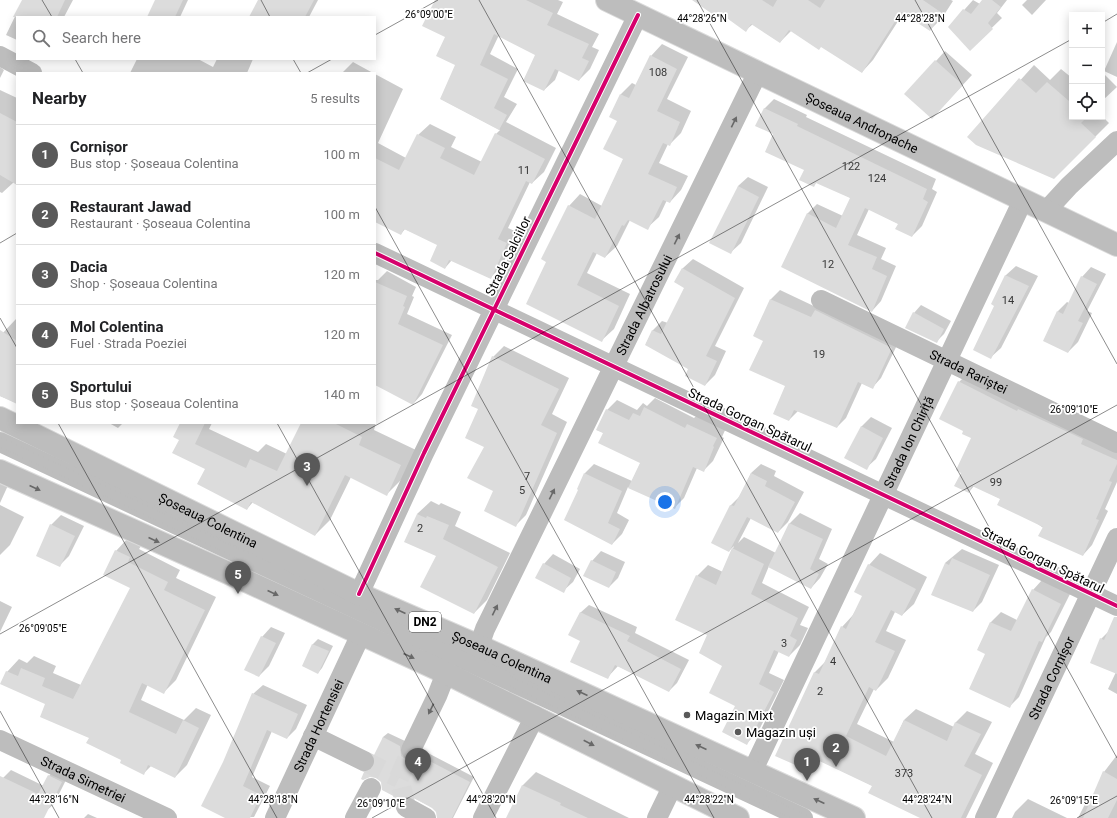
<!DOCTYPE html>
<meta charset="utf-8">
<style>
:root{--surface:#fff;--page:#f6f6f6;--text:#202124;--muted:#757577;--line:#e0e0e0;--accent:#595959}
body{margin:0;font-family:Roboto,sans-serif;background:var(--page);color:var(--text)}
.controls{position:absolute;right:12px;top:12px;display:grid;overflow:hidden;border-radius:0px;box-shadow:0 2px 10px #0003}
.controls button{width:36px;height:36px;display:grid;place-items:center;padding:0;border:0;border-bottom:1px solid var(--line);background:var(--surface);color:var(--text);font:20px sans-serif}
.you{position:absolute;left:665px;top:502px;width:14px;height:14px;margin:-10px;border:3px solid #fff;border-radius:50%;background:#1a73e8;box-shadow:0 0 0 6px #1a73e833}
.badge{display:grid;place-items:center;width:26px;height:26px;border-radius:50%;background:var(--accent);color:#fff;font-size:13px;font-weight:700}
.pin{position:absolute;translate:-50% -33px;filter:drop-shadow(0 1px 2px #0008)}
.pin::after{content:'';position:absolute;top:21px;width:14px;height:12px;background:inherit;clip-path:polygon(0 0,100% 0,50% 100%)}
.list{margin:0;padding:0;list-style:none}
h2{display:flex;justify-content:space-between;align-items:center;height:52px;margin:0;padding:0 16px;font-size:17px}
h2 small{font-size:13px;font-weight:400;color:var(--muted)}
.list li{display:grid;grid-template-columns:26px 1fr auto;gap:12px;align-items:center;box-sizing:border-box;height:60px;padding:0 16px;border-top:1px solid var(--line)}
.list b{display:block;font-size:15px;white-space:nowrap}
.list p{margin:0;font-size:13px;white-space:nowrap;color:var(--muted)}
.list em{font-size:13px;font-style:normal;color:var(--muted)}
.icon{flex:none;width:22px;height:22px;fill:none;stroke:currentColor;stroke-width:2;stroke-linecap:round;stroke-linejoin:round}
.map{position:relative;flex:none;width:1117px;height:818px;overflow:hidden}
.search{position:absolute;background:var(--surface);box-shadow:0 2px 10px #0003;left:16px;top:16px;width:360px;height:44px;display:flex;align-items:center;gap:10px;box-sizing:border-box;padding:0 14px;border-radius:0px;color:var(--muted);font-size:15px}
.panel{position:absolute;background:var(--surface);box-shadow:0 2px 10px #0003;left:16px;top:72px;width:360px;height:352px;border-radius:0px}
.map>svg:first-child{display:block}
.shadow{fill:#0003}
.building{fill:#dcdcdc}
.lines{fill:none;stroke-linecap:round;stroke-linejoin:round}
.minor-tunnel{stroke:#d9d9d9;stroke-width:20;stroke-dasharray:20 10;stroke-linecap:butt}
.major-casing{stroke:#dbdbdb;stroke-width:24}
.minor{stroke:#bdbdbd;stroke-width:20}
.major{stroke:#bdbdbd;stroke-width:22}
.tram{stroke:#bdbdbd;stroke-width:1}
.cycleway-casing{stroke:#fff;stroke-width:6}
.cycleway{stroke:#d6006c;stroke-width:4}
.oneway{fill:#686868}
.ticks{fill:none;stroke:#000;stroke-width:1;stroke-opacity:0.45}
.poi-dot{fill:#595959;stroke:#fff;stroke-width:1.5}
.labels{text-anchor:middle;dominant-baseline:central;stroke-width:3.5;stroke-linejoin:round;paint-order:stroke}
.number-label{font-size:11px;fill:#373737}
.shield{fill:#fff;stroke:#4c4c4c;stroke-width:1}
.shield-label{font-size:12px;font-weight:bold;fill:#000}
.street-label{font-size:13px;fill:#000;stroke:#fff}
.poi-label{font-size:13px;fill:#000;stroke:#fff;text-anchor:start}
.ticks-label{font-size:10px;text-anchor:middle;fill:#000;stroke:#fff;stroke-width:3.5;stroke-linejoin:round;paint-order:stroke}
</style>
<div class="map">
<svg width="1117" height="818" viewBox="0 0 1117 818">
<rect width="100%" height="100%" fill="#fff"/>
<g class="shadow">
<path d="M 23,0 L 73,0 L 64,17 L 17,17 L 17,40 L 6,35 Z"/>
<path d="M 156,0 L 188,0 L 180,17 L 148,17 Z"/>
<path d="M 259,0 L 318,0 L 309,17 L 250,17 Z"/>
<path d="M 436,0 L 558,0 L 563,2 L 557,14 L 599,34 L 592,47 L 599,50 L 590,69 L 579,80 L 559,70 L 555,80 L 544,90 L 536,54 L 499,35 L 490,54 L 518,69 L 504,97 L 517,104 L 506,122 L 556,148 L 544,172 L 532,183 L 530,182 L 508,228 L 517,232 L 502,266 L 490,278 L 452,260 L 445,268 L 439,245 L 405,229 L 401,234 L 375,220 L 375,74 L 403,89 L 378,143 L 406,158 L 418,135 L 430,124 L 456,137 L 451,147 L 482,162 L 496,134 L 500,130 L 441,99 L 457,65 L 446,37 Z"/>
<path d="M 695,0 L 951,0 L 953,1 L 942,18 L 930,30 L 904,12 L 873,60 L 862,72 L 821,46 L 792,30 L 780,42 L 753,24 L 746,30 L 724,16 Z"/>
<path d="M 973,0 L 980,4 L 983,0 L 1007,0 L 997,13 L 1002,18 L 970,49 L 949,27 Z"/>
<path d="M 1027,0 L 1046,0 L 1032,15 L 1022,5 Z"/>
<path d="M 1117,42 L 1117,77 L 1104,71 Z"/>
<path d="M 662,44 L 688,57 L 667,99 L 691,111 L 681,133 L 670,144 L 668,144 L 659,163 L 688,176 L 681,190 L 670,202 L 667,200 L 659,217 L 647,228 L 630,220 L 617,246 L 605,257 L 597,253 L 587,273 L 630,294 L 614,329 L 602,340 L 547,261 L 569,206 L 580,194 L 602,206 L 624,158 L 619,120 L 621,94 L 632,83 L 636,85 L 651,56 Z"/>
<path d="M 945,51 L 972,75 L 932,118 L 936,61 Z"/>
<path d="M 137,59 L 198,59 L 213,67 L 217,59 L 253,59 L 247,73 L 130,73 Z"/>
<path d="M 353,62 L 373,73 L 342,73 Z"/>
<path d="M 1034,65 L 1050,80 L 1061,69 L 1072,78 L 1072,117 L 1102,116 L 1109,123 L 1054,178 L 969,137 Z"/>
<path d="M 0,67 L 4,70 L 0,78 Z"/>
<path d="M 1102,72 L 1117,87 L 1102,101 Z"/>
<path d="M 0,90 L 17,98 L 17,183 L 14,182 L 2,193 L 0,192 Z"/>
<path d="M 774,99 L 807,115 L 806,117 L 936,179 L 932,189 L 937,192 L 922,226 L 912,236 L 899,224 L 869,209 L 857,235 L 886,248 L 881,259 L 896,266 L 881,301 L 872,311 L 807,214 L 817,204 L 843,216 L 851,198 L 817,182 L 814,185 L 805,170 L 774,134 L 764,109 Z"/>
<path d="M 748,177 L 768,187 L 741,243 L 731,252 L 738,186 Z"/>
<path d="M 693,259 L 744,288 L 715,346 L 726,351 L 715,375 L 705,385 L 689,369 L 646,344 L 653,330 L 662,321 L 668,323 L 685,287 L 675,282 L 683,268 Z"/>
<path d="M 1016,266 L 1038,276 L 1001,348 L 991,357 L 995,305 L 992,304 L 1006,275 Z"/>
<path d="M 1091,267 L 1106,274 L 1087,311 L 1092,313 L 1078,342 L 1068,352 L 1058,311 L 1067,302 L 1069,303 L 1082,277 Z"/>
<path d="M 387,271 L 416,287 L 412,296 L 414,297 L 407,314 L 452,335 L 422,394 L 413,404 L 375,348 L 375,280 L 378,280 Z"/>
<path d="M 780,290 L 818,308 L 900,339 L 881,378 L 872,388 L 862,383 L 846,418 L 837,427 L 798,411 L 789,420 L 786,385 L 764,340 L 754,335 L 771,299 Z"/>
<path d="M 921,305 L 951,321 L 944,334 L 936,342 L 914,313 Z"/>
<path d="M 16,319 L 17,320 L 17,403 L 0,396 L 0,336 Z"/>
<path d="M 504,346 L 569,378 L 552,414 L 567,422 L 526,515 L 515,526 L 485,446 L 479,409 L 493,357 Z"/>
<path d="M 969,372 L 1117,446 L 1117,482 L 1105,509 L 1108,511 L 1092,545 L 1083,555 L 1001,499 L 974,486 L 969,492 L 962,472 L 972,438 L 959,382 Z"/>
<path d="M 655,398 L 694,418 L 697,415 L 726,428 L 722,437 L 724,438 L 713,461 L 703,471 L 697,468 L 684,498 L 675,507 L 628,487 L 617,513 L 629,520 L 622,534 L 612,544 L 580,490 L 585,473 L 594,464 L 632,481 L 641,462 L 604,433 L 597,430 L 607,410 L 617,400 L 637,410 L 643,403 L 647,406 Z"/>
<path d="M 871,417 L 892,428 L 876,459 L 866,468 L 861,427 Z"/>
<path d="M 375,421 L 376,422 L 374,430 L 416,450 L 402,479 L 387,494 L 351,477 L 330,520 L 315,535 L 253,502 L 247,509 L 206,468 L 180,439 L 181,423 L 212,423 L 209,429 L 258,452 L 266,444 L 287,454 L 302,423 L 375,423 Z"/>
<path d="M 109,423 L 123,423 L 118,428 Z"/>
<path d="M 761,464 L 776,471 L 774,476 L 804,492 L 788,522 L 778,532 L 751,518 L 738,543 L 744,537 L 776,553 L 790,523 L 800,513 L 832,529 L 819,559 L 828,564 L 820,578 L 811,588 L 769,566 L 762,583 L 809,607 L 800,625 L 808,628 L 800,645 L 789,656 L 779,651 L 769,673 L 784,680 L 758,732 L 747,743 L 723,665 L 708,635 L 697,576 L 708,565 L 723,572 L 734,546 L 729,551 L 731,505 L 740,496 L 751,473 Z"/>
<path d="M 0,476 L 10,481 L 0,503 Z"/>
<path d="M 431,501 L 439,505 L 441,503 L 461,512 L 455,526 L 510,553 L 487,600 L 474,613 L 438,556 L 417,514 Z"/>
<path d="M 0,505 L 24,517 L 10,545 L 0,555 Z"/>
<path d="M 61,515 L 84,526 L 69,556 L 59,566 L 51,525 Z"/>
<path d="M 128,538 L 142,545 L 139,549 L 180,570 L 176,578 L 216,597 L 176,680 L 164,692 L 148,684 L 141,700 L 184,720 L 196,708 L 211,715 L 187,765 L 175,777 L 151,766 L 144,773 L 90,737 L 7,672 L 19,659 L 27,663 L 34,656 L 56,666 L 53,673 L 81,685 L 131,588 L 116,551 Z"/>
<path d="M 962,549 L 999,565 L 982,602 L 973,611 L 945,563 Z"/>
<path d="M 601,551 L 625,562 L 618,578 L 609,587 L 592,561 Z"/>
<path d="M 880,553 L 927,577 L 914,604 L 902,615 L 895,612 L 886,631 L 906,640 L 888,678 L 876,690 L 874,689 L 857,724 L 894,742 L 904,720 L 916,709 L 954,727 L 956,722 L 967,711 L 992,722 L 975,754 L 993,763 L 966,818 L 922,818 L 873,786 L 817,759 L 807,769 L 777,755 L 815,672 L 826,661 L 842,627 L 853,615 L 864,596 L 869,565 Z"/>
<path d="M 553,554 L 580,569 L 573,582 L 563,591 L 544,564 Z"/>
<path d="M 1042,580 L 1070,594 L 1051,632 L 1046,637 L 1019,697 L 1009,707 L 987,653 L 978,649 L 991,622 L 1001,612 L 1017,620 L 1033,590 Z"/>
<path d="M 0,601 L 12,607 L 0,632 Z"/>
<path d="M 589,605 L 637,627 L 635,633 L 689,660 L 677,683 L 669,691 L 618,666 L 607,678 L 581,641 L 580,613 Z"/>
<path d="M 1117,618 L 1117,694 L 1108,689 L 1116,672 L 1101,639 L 1109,631 Z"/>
<path d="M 271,627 L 285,633 L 269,666 L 259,676 L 262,637 Z"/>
<path d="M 318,639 L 333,646 L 322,668 L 318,673 L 303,666 L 313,644 Z"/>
<path d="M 263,685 L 307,705 L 296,729 L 287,738 L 272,731 L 252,777 L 270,786 L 254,817 L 227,818 L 224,762 L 253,694 Z"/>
<path d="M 388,733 L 405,741 L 410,756 L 418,757 L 426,752 L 474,777 L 453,818 L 438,818 L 437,812 L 432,807 L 382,782 L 377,777 L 365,773 L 370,768 L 375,767 L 383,737 Z"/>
<path d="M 1117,755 L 1117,818 L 1078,818 L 1085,804 L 1094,795 L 1104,772 Z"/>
<path d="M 56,768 L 69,774 L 54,804 L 46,811 L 34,818 L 0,818 L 0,784 L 3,778 L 11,770 L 44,786 L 49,776 Z"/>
<path d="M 536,772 L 629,818 L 507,818 L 523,785 Z"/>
<path d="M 1028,799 L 1067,818 L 1012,818 L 1015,812 Z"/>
<path d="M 88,814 L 97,818 L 84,818 Z"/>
</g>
<g class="building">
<path d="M 22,0 L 65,0 L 57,17 L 13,17 Z"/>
<path d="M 155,0 L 183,0 L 175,17 L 147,17 Z"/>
<path d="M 258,0 L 314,0 L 305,17 L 249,17 Z"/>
<path d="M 435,0 L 526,0 L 553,13 L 547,25 L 589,44 L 582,58 L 589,61 L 579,81 L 555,69 L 544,91 L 523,81 L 535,55 L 494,34 L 480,65 L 508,79 L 494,108 L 507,115 L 499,130 L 440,99 L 455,65 L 436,56 L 445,37 L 422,26 Z"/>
<path d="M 692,0 L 762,0 L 773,7 L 777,0 L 808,0 L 820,8 L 825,0 L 923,0 L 942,13 L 930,31 L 901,12 L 862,73 L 821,47 L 819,50 L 789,30 L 780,43 L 751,24 L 746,32 L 724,16 L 721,20 Z"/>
<path d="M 982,0 L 992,0 L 1001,7 L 988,23 L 993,29 L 970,51 L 948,27 L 963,9 L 971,14 Z"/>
<path d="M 650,55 L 677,69 L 657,111 L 680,122 L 670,146 L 663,143 L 648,174 L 677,187 L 670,203 L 663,200 L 648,230 L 628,220 L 624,226 L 622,225 L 605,258 L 593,252 L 577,285 L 619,306 L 602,342 L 526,304 L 546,262 L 541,259 L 568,205 L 595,219 L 623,159 L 603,149 L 617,121 L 609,117 L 620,94 L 629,98 Z"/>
<path d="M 935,60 L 963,85 L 932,119 L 904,94 Z"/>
<path d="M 1019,78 L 1036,93 L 1047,82 L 1069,101 L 1072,99 L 1072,117 L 1087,117 L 1081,123 L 1096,137 L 1054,179 L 976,145 L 967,137 Z"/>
<path d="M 764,108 L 798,124 L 797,126 L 927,189 L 923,199 L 928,202 L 912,237 L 895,229 L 898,224 L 865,208 L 848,245 L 877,257 L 872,269 L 887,276 L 872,312 L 781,267 L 807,213 L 836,228 L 850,198 L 816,183 L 814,187 L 799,180 L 804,170 L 765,152 L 773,134 L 755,126 Z"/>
<path d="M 0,113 L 17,122 L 17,185 L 0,175 Z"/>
<path d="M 495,133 L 545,159 L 532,184 L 526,181 L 498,239 L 507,243 L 491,279 L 449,260 L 445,269 L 430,261 L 437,245 L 404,229 L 401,235 L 375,222 L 375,158 L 399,170 L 417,134 L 445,148 L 440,158 L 474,175 Z"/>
<path d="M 738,186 L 759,197 L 731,254 L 709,243 Z"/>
<path d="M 682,268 L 735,298 L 706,356 L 717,361 L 705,386 L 685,376 L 688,369 L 645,345 L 652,330 L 661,334 L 684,288 L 674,282 Z"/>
<path d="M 1005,275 L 1029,286 L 991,359 L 973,350 L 994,306 L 991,304 Z"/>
<path d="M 1081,276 L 1097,284 L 1078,321 L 1083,323 L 1068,353 L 1043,341 L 1057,311 L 1063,314 Z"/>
<path d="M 375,282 L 407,296 L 403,306 L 405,307 L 398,324 L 443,345 L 413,405 L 375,385 Z"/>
<path d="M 770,299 L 811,317 L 815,310 L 892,348 L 873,389 L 858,382 L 837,428 L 794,410 L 789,421 L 773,414 L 785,386 L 749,370 L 763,341 L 753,336 Z"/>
<path d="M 913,312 L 944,329 L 937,343 L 905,328 Z"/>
<path d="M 0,330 L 17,341 L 17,404 L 0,396 Z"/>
<path d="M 492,356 L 559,389 L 541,425 L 557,433 L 516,527 L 484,511 L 493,491 L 467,478 L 484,447 L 465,438 L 478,409 L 471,406 Z"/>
<path d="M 958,381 L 1017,411 L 1018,409 L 1083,439 L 1081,444 L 1117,460 L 1117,464 L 1109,481 L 1112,482 L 1096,519 L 1099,520 L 1083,556 L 1038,536 L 1043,527 L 997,505 L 1000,499 L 972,486 L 969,493 L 954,486 L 961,473 L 956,470 L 971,438 L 962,434 L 963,431 L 939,419 Z"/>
<path d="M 644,407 L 685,428 L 687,424 L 717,438 L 713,446 L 714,447 L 704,472 L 693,467 L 675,509 L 628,488 L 640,463 L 598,443 L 603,433 L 596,430 L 606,409 L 629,420 L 633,413 L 640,416 Z"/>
<path d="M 180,423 L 205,423 L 195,444 L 246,468 L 250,459 L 277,471 L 301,423 L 334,423 L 362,437 L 359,445 L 401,465 L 387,496 L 345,475 L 315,536 L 251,502 L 247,510 L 197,484 L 205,469 L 172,453 L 179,440 L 173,437 Z"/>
<path d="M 861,426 L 883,438 L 867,470 L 844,458 Z"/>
<path d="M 584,473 L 622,491 L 608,523 L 620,529 L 612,545 L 564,520 L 578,490 L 577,489 Z"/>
<path d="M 751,473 L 767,481 L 765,486 L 795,502 L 778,533 L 747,517 L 729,552 L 711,543 L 730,505 L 734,506 Z"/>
<path d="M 417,514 L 426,518 L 427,516 L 449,525 L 443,539 L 498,567 L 474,614 L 420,587 L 436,556 L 404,542 Z"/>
<path d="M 789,523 L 823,539 L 810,569 L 819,574 L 811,589 L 768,567 Z"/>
<path d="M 50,524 L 75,536 L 60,567 L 36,556 Z"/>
<path d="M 732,548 L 764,564 L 751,594 L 798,618 L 790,636 L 797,640 L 789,657 L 774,650 L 759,684 L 774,692 L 747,745 L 722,732 L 735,706 L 709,693 L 722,666 L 699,653 L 707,635 L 675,620 L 696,575 L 716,585 Z"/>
<path d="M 115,550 L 130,557 L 128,562 L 168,582 L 164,590 L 205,610 L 164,694 L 142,683 L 129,712 L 176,734 L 183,720 L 199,728 L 175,778 L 148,765 L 144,775 L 120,763 L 121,760 L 86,743 L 89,738 L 40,717 L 45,704 L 0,684 L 6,671 L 18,676 L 21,668 L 45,678 L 42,686 L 73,699 L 130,588 L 103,575 Z"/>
<path d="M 952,558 L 990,575 L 973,612 L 931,595 L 945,563 L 949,565 Z"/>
<path d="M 591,560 L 616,572 L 609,588 L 583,576 Z"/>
<path d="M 543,563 L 571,578 L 564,593 L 535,578 Z"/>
<path d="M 868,564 L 916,589 L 902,616 L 891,610 L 875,642 L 895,651 L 876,691 L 869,687 L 846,736 L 886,756 L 904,720 L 947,741 L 955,722 L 981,734 L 964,766 L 982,775 L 961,818 L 920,818 L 868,793 L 872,786 L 813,758 L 807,770 L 775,756 L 814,672 L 819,674 L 841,626 L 846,629 L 862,596 L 854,592 Z"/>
<path d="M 1032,589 L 1061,604 L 1042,642 L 1039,641 L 1010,708 L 969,689 L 985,654 L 977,650 L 990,622 L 1011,631 Z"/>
<path d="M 580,612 L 630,636 L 627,641 L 681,669 L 669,692 L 615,665 L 608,679 L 570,662 L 580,641 L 568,635 Z"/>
<path d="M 1114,617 L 1117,617 L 1117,674 L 1090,663 L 1100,638 L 1104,640 Z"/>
<path d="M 261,636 L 276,643 L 259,677 L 244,670 Z"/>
<path d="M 312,644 L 329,651 L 318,674 L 302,666 Z"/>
<path d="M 252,693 L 298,714 L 287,739 L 267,730 L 243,786 L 261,795 L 250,818 L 225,818 L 201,806 L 223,762 Z"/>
<path d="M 383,737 L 400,746 L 401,756 L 406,760 L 412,761 L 420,756 L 470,782 L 452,818 L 437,818 L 436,812 L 432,808 L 412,797 L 405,796 L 399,799 L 382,790 L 381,782 L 376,778 L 370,777 L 363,780 L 361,779 L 364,772 L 370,771 L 374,766 L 375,761 L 374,755 Z"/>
<path d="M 1103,771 L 1117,779 L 1117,800 L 1108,818 L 1083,818 Z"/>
<path d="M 48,775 L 62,782 L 44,818 L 0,818 L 0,776 L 38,794 Z"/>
<path d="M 522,785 L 561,803 L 560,805 L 588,818 L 506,818 Z"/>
</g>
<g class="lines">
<g class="minor-tunnel">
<path d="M 364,761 L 399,778"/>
<path d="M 406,807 L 399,778 L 411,750"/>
</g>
<g class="major-casing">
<g id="major">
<path id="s7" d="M 607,0 L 1117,245"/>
<path id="s8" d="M 0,418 L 359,594 L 479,646 L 854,818"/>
<path d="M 0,471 L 244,580 L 446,673 L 738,818"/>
</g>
</g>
<g class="minor">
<path d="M 0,56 L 32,73"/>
<path d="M 1046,211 L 1069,186 L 1117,141"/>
<path d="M 375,253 L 1117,606"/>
<path id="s1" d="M 821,300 L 1117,443"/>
<path d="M 0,442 L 803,818"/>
<path d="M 359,594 L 424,453 L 638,15"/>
<path id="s2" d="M 479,646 L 485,629 L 758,72"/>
<path d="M 313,736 L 364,761"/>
<path id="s3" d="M 0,740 L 167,818"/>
<path d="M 411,750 L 437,696 L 446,673"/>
<path id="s4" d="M 753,770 L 1023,200"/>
<path d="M 406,807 L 426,818"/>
<path id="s5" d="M 275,818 L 361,634"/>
<path d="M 355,818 L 371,788"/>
<path d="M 483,818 L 535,716"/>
<path d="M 657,818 L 673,785"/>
<path id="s6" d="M 985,818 L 1117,538"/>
</g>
<use href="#major" class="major"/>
<g class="tram">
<path d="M 0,437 L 813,818"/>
<path d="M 0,447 L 791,818"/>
</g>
<g class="cycleway-casing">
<g id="cycleway">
<path d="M 375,253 L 1117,606"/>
<path d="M 359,594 L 424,453 L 638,15"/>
</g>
</g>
<use href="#cycleway" class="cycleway"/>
</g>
<defs><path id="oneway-solid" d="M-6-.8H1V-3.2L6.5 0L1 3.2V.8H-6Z"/></defs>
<g class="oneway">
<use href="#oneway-solid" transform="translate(734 122) rotate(-64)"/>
<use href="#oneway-solid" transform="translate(677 239) rotate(-64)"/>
<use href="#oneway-solid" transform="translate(35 488) rotate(25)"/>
<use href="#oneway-solid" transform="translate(552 494) rotate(-64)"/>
<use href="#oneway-solid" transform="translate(154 540) rotate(24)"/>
<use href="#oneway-solid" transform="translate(273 593) rotate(25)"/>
<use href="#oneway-solid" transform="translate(495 610) rotate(-64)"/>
<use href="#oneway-solid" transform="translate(400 611) rotate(-156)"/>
<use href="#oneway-solid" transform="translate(409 656) rotate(25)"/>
<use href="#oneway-solid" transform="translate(582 693) rotate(-156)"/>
<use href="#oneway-solid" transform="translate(431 709) rotate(116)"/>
<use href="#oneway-solid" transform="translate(589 743) rotate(27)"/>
<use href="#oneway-solid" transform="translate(701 747) rotate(-156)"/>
<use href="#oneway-solid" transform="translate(819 801) rotate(-155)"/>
</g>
<path class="ticks" d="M 42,0 L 52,17M 261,0 L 270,17M 479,0 L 932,818M 697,0 L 1117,758M 915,0 L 1117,364M 1102,23 L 1117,14M 375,35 L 438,0M 75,59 L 83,73M 293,59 L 301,73M 307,73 L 332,59M 375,207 L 714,818M 0,243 L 17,233M 0,318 L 17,348M 58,423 L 277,818M 277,423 L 496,818M 0,634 L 1072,39M 0,711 L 59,818M 372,818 L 1117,405M 1077,818 L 1117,796"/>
<g class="poi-dot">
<circle cx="687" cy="715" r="4"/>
<circle cx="738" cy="732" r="4"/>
</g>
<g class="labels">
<g class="number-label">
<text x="658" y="72">108</text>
<text x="851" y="166">122</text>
<text x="524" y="170">11</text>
<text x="877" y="178">124</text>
<text x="828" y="264">12</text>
<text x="1008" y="300">14</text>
<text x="819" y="354">19</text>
<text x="527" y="476">7</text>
<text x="996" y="482">99</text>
<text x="522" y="490">5</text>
<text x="420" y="528">2</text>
<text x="784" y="643">3</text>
<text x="833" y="661">4</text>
<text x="820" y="691">2</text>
<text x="904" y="773">373</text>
</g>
<rect class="shield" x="409" y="612" width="32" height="20" rx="3"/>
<g class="shield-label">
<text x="425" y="622">DN2</text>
</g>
<g class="street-label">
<text stroke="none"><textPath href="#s7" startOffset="283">Șoseaua Andronache</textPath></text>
<text transform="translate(508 256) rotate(-64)">Strada Salciilor</text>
<text stroke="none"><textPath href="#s2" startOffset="379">Strada Albatrosului</textPath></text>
<text stroke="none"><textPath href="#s1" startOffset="164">Strada Rariștei</textPath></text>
<text transform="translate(750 420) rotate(25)">Strada Gorgan Spătarul</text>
<text stroke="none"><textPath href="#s4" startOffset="363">Strada Ion Chiriță</textPath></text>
<text stroke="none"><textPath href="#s8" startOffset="232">Șoseaua Colentina</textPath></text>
<text transform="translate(1043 560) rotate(26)">Strada Gorgan Spătarul</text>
<text stroke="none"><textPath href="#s8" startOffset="556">Șoseaua Colentina</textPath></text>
<text stroke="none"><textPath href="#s6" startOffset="155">Strada Cornișor</textPath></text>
<text stroke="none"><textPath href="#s5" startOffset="102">Strada Hortensiei</textPath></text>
<text stroke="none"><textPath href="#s3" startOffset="92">Strada Simetriei</textPath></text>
</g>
<g class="poi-label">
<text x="695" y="715">Magazin Mixt</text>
<text x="746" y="732">Magazin uși</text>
</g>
</g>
<g class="ticks-label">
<text x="429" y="18">26°09'00"E</text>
<text x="702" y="22">44°28'26"N</text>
<text x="920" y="22">44°28'28"N</text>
<text x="1074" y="413">26°09'10"E</text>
<text x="43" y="632">26°09'05"E</text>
<text x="54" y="803">44°28'16"N</text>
<text x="273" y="803">44°28'18"N</text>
<text x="491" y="803">44°28'20"N</text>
<text x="709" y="803">44°28'22"N</text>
<text x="927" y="803">44°28'24"N</text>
<text x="1074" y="804">26°09'15"E</text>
<text x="381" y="807">26°09'10"E</text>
</g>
</svg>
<div class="controls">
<button>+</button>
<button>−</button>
<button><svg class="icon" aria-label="locate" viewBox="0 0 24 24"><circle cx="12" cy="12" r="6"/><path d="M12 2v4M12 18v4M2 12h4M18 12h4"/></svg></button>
</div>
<div class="you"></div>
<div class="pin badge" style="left:807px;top:781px">1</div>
<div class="pin badge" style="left:836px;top:767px">2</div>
<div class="pin badge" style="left:307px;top:486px">3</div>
<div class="pin badge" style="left:418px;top:781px">4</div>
<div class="pin badge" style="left:238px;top:594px">5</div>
<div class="search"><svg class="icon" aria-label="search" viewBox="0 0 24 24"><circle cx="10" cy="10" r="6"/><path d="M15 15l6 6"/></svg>Search here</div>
<section class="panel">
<h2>Nearby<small>5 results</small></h2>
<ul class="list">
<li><span class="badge">1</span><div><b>Cornișor</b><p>Bus stop · Șoseaua Colentina</p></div><em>100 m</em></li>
<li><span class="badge">2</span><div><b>Restaurant Jawad</b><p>Restaurant · Șoseaua Colentina</p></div><em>100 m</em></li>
<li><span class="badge">3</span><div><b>Dacia</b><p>Shop · Șoseaua Colentina</p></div><em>120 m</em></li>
<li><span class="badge">4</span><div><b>Mol Colentina</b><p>Fuel · Strada Poeziei</p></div><em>120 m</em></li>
<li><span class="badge">5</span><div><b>Sportului</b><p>Bus stop · Șoseaua Colentina</p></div><em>140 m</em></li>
</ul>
</section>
</div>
